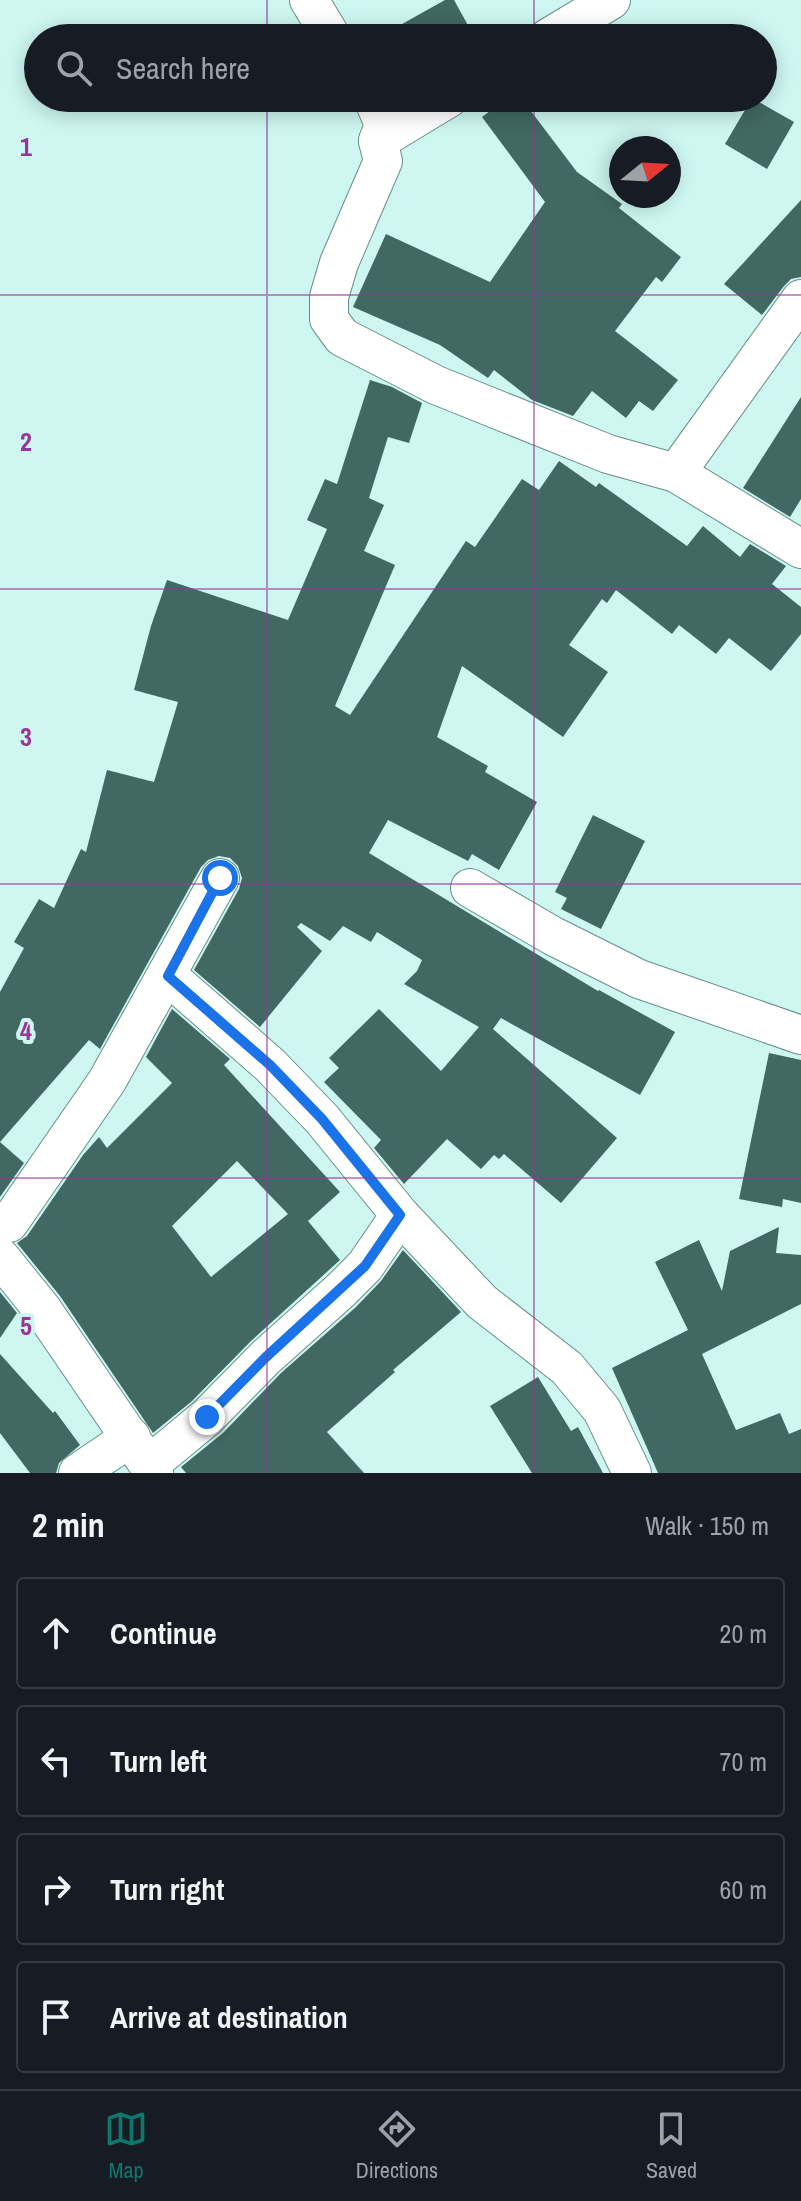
<!DOCTYPE html>
<meta charset="utf-8">
<style>
:root{--surface:#171b24;--page:#242831;--text:#f1f3f6;--muted:#9ea1a6;--line:#363941;--accent:#0f766e}
body{margin:0;font-family:"Archivo Narrow",sans-serif;background:var(--page);color:var(--text)}
.compass{position:absolute;left:609px;top:136px;width:72px;height:72px;border-radius:50%;background:var(--surface);box-shadow:0 4px 20px #0003;rotate:72deg}
.stop{position:absolute;width:24px;height:24px;margin:-18px;border:6px solid #1a73e8;border-radius:50%;background:#fff}
.stop.end{background:#1a73e8;border-color:#fff;box-shadow:0 2px 8px #0008}
.list{margin:0;padding:0;list-style:none}
h2{display:flex;justify-content:space-between;align-items:center;height:104px;margin:0;padding:0 32px;font-size:34px}
h2 small{font-size:26px;font-weight:400;color:var(--muted)}
.list li{display:grid;grid-template-columns:52px 1fr auto;gap:24px;align-items:center;box-sizing:border-box;height:112px;margin:0 16px 16px;padding:0 16px;border:2px solid var(--line);border-radius:8px}
.list b{display:block;font-size:30px;white-space:nowrap}
.list em{font-size:26px;font-style:normal;color:var(--muted)}
.icon{flex:none;width:44px;height:44px;fill:none;stroke:currentColor;stroke-width:2;stroke-linecap:round;stroke-linejoin:round}
.map{position:relative;flex:none;width:801px;height:1473px;overflow:hidden}
.search{position:absolute;background:var(--surface);box-shadow:0 4px 20px #0003;left:24px;right:24px;top:24px;height:88px;display:flex;align-items:center;gap:20px;box-sizing:border-box;padding:0 28px;border-radius:44px;color:var(--muted);font-size:30px}
.sheet{height:616px;background:var(--surface)}
nav{display:flex;justify-content:space-around;align-items:center;box-sizing:border-box;height:112px;border-top:2px solid var(--line);background:var(--surface);font-size:22px;color:var(--muted)}
nav a{display:grid;justify-items:center;gap:4px}
nav .on{color:var(--accent)}
.map>svg:first-child{display:block}
.building{fill:#416862;fill-rule:evenodd}
.lines{fill:none;stroke-linecap:round;stroke-linejoin:round}
.minor-casing{stroke:#678f88;stroke-width:40}
.minor{stroke:#fff;stroke-width:38}
.route{stroke:#1a73e8;stroke-width:10}
.grid{fill:none;stroke:#98349a;stroke-width:2;stroke-opacity:0.55}
.grid-label{font-size:26px;text-anchor:middle;font-weight:bold;fill:#98349a;stroke:#cdf7f0;stroke-width:8;stroke-linejoin:round;paint-order:stroke}
</style>
<div class="map">
<svg width="801" height="1473" viewBox="0 0 801 1473">
<rect width="100%" height="100%" fill="#cdf7f0"/>
<g class="building">
<path d="M 445,0 L 454,0 L 475,38 L 377,38 Z"/>
<path d="M 507,98 L 521,98 L 577,172 L 622,204 L 619,208 L 681,257 L 662,282 L 656,277 L 615,331 L 678,380 L 653,411 L 639,401 L 626,418 L 592,391 L 573,416 L 532,400 L 494,370 L 488,378 L 440,345 L 353,307 L 386,234 L 490,282 L 545,202 L 482,117 Z"/>
<path d="M 752,98 L 794,122 L 767,169 L 725,144 Z"/>
<path d="M 801,200 L 801,277 L 791,279 L 784,286 L 762,315 L 724,284 Z"/>
<path d="M 370,380 L 392,387 L 422,403 L 409,443 L 388,437 L 369,498 L 384,505 L 364,551 L 395,565 L 335,706 L 350,715 L 466,541 L 475,547 L 522,479 L 539,490 L 559,461 L 596,487 L 599,483 L 687,546 L 703,526 L 740,557 L 750,544 L 786,566 L 772,584 L 801,607 L 801,634 L 771,671 L 729,638 L 716,654 L 679,625 L 672,634 L 616,590 L 607,603 L 602,599 L 569,645 L 608,672 L 563,737 L 462,666 L 437,737 L 488,766 L 485,772 L 537,802 L 499,870 L 472,854 L 468,861 L 388,820 L 369,853 L 598,991 L 599,990 L 675,1032 L 640,1095 L 501,1018 L 493,1029 L 617,1138 L 561,1203 L 504,1154 L 499,1159 L 494,1155 L 481,1169 L 447,1139 L 404,1184 L 374,1148 L 381,1140 L 324,1082 L 339,1068 L 329,1058 L 379,1009 L 441,1071 L 479,1027 L 404,984 L 417,971 L 422,960 L 377,932 L 371,942 L 343,926 L 330,941 L 301,923 L 297,927 L 322,951 L 260,1027 L 194,970 L 239,889 L 242,878 L 238,866 L 230,858 L 219,856 L 208,860 L 201,867 L 100,1049 L 89,1040 L 0,1142 L 24,1163 L 0,1197 L 0,992 L 24,948 L 14,942 L 39,899 L 54,908 L 81,849 L 86,852 L 107,770 L 154,782 L 178,702 L 134,690 L 151,626 L 167,580 L 288,620 L 327,529 L 307,520 L 325,479 L 337,484 Z"/>
<path d="M 801,397 L 801,499 L 790,517 L 743,488 Z"/>
<path d="M 593,815 L 645,841 L 601,929 L 561,909 L 567,898 L 555,892 Z"/>
<path d="M 172,1009 L 230,1059 L 224,1065 L 340,1192 L 308,1221 L 340,1260 L 251,1341 L 192,1401 L 153,1433 L 60,1296 L 17,1243 L 27,1236 L 83,1155 L 99,1137 L 107,1148 L 172,1083 L 146,1057 ZM 237,1161 L 288,1214 L 211,1277 L 172,1226 Z"/>
<path d="M 769,1053 L 801,1060 L 801,1203 L 783,1199 L 782,1207 L 739,1199 Z"/>
<path d="M 779,1227 L 776,1253 L 801,1255 L 801,1304 L 702,1354 L 736,1430 L 780,1413 L 789,1434 L 801,1429 L 801,1473 L 658,1473 L 612,1368 L 688,1330 L 655,1262 L 699,1240 L 722,1291 L 730,1251 Z"/>
<path d="M 403,1250 L 461,1312 L 393,1370 L 395,1372 L 327,1432 L 364,1473 L 186,1473 L 181,1467 L 223,1433 L 281,1373 L 356,1307 L 381,1281 Z"/>
<path d="M 0,1292 L 17,1313 L 0,1338 Z"/>
<path d="M 0,1354 L 53,1413 L 55,1411 L 80,1445 L 59,1463 L 56,1473 L 30,1473 L 0,1433 Z"/>
<path d="M 538,1377 L 571,1431 L 578,1427 L 603,1473 L 532,1473 L 490,1406 Z"/>
</g>
<g class="lines">
<g class="minor-casing">
<g id="minor">
<path d="M 309,0 L 332,38"/>
<path d="M 548,38 L 611,0"/>
<path d="M 373,98 L 384,125 L 378,141 L 383,161 L 339,263 L 329,297 L 329,319 L 342,337 L 436,385 L 608,454 L 676,473 L 801,549"/>
<path d="M 378,141 L 449,98"/>
<path d="M 676,473 L 801,299"/>
<path d="M 470,888 L 553,936 L 639,979 L 801,1035"/>
<path d="M 168,976 L 270,1065 L 322,1119 L 400,1215 L 482,1302 L 567,1368 L 602,1410 L 632,1473"/>
<path d="M 0,1225 L 9,1223 L 107,1081 L 220,878"/>
<path d="M 0,1257 L 42,1309 L 154,1473"/>
<path d="M 149,1465 L 207,1417 L 266,1357 L 340,1291 L 365,1266 L 400,1215"/>
<path d="M 78,1473 L 131,1437"/>
</g>
</g>
<use href="#minor" class="minor"/>
</g>
<g class="lines">
<path class="route" d="M 207,1417 L 266,1357 L 365,1266 L 400,1215 L 322,1119 L 270,1065 L 168,976 L 220,878"/>
</g>
<path class="grid" d="M 267,0 L 267,38M 534,0 L 534,38M 267,98 L 267,1473M 534,98 L 534,1473M 0,295 L 801,295M 0,589 L 801,589M 0,884 L 801,884M 0,1178 L 801,1178"/>
<g class="grid-label">
<text x="26" y="156">1</text>
<text x="26" y="451">2</text>
<text x="26" y="746">3</text>
<text x="26" y="1040">4</text>
<text x="26" y="1335">5</text>
</g>
</svg>
<svg class="compass" viewBox="-18 -18 36 36"><path d="M0-13l5 13h-10z" fill="#e53935"/><path d="M0 13l5-13h-10z" fill="#9ea1a6"/></svg>
<div class="stop" style="left:220px;top:878px"></div>
<div class="stop end" style="left:207px;top:1417px"></div>
<div class="search"><svg class="icon" aria-label="search" viewBox="0 0 24 24"><circle cx="10" cy="10" r="6"/><path d="M15 15l6 6"/></svg>Search here</div>
</div>
<section class="sheet">
<h2>2 min<small>Walk · 150 m</small></h2>
<ul class="list">
<li><svg class="icon" aria-label="ahead" viewBox="0 0 24 24"><path d="M12 20V5M6 11l6-6 6 6"/></svg><div><b>Continue</b></div><em>20 m</em></li>
<li><svg class="icon" aria-label="left" viewBox="0 0 24 24"><path d="M17 20v-9H6M10 6l-5 5 5 5"/></svg><div><b>Turn left</b></div><em>70 m</em></li>
<li><svg class="icon" aria-label="right" viewBox="0 0 24 24"><path d="M7 20v-9h11M14 6l5 5-5 5"/></svg><div><b>Turn right</b></div><em>60 m</em></li>
<li><svg class="icon" aria-label="arrive" viewBox="0 0 24 24"><path d="M6 21V4h12l-3 4 3 4H6"/></svg><div><b>Arrive at destination</b></div></li>
</ul>
</section>
<nav>
<a class="on"><svg class="icon" aria-label="map" viewBox="0 0 24 24"><path d="M3 6l6-2 6 2 6-2v14l-6 2-6-2-6 2zM9 4v14M15 6v14"/></svg>Map</a>
<a><svg class="icon" aria-label="directions" viewBox="0 0 24 24"><path d="M12 3l9 9-9 9-9-9zM9 14v-3h6M13 9l2 2-2 2"/></svg>Directions</a>
<a><svg class="icon" aria-label="saved" viewBox="0 0 24 24"><path d="M7 4h10v16l-5-4-5 4z"/></svg>Saved</a>
</nav>
